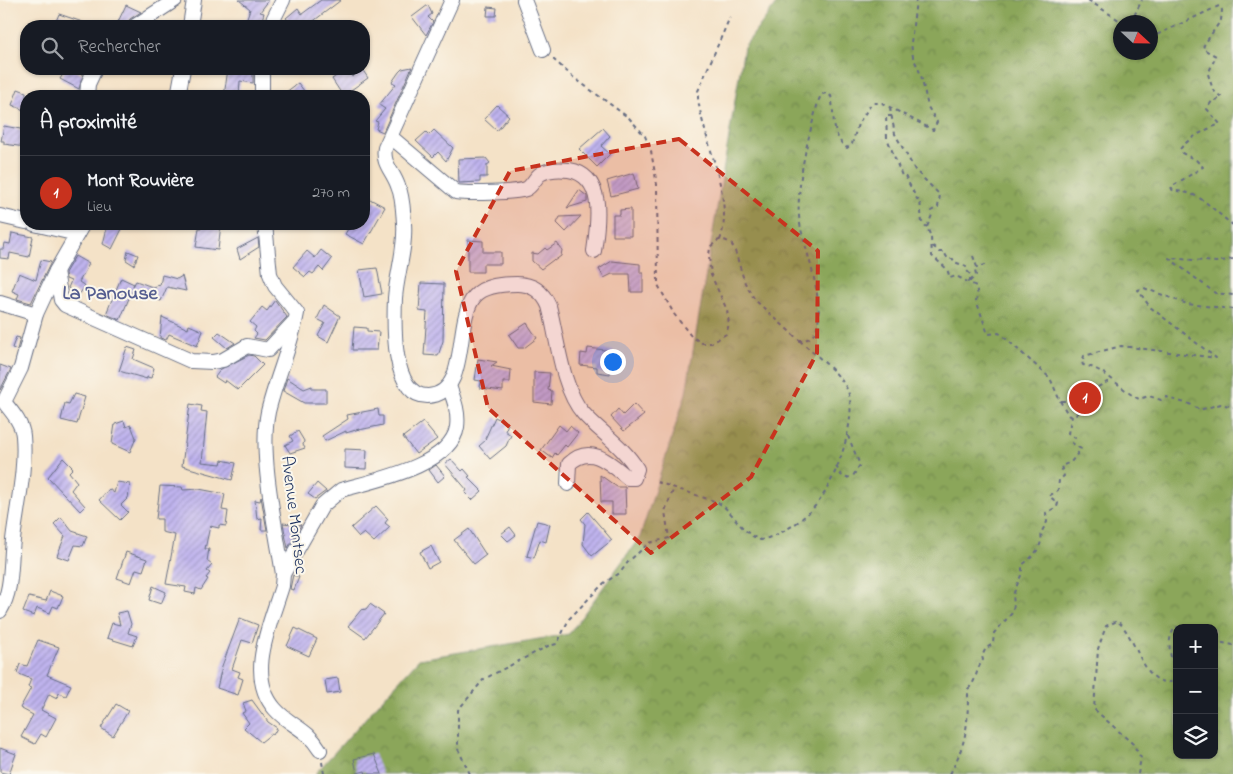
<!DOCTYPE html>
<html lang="fr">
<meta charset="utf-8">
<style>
:root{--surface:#171b24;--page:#20242c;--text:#f1f3f6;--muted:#9ea1a6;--line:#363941;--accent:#c8321e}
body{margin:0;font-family:"Indie Flower",sans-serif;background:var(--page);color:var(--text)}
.controls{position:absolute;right:15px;bottom:15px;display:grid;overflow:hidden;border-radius:10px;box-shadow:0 1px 4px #0004}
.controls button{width:45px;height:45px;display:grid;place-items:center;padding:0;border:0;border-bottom:1px solid var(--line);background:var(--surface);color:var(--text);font:25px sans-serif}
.compass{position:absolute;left:1113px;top:15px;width:45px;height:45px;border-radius:50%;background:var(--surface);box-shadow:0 1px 4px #0004;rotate:112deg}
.you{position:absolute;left:612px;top:361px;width:18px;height:18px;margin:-12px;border:4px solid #fff;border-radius:50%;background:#1a73e8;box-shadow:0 0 0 8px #1a73e833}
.badge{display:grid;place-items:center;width:32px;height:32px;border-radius:50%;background:var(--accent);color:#fff;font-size:16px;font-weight:700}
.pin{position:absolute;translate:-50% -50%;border:2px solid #fff;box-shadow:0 1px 5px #0006}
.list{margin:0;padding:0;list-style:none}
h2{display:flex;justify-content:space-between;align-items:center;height:65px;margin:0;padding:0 20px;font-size:21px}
h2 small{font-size:16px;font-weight:400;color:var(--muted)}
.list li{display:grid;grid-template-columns:32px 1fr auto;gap:15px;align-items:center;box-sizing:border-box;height:75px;padding:0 20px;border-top:1px solid var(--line)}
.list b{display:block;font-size:19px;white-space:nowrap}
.list p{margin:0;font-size:16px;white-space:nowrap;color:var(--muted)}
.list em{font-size:16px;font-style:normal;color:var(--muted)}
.icon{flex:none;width:28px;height:28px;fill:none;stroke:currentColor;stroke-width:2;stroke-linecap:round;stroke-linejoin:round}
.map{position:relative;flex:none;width:1233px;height:774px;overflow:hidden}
.search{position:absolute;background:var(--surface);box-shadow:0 1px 4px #0004;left:20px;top:20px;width:350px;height:55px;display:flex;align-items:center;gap:12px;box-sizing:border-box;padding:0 18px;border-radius:20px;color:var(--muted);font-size:19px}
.panel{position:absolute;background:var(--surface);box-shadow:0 1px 4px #0004;left:20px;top:90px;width:350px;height:140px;border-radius:20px}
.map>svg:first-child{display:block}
.forest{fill:url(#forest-crowns);stroke:#536a5c;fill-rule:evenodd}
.building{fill:url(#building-hatch)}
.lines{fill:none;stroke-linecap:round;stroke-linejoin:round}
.street-casing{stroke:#676e83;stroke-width:16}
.path{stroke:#676e83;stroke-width:2;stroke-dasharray:4 4;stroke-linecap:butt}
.street{stroke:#fff;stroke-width:14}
.marked{fill:#c8321e;fill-opacity:0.2;stroke:#c8321e;stroke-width:4;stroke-dasharray:10 6;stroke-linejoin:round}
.labels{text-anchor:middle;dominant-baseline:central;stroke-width:4;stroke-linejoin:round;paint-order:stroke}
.street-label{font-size:18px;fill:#1b2f5e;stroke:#fbf7ec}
.quarter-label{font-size:20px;font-weight:bold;fill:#555e90;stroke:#fbf7ec}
</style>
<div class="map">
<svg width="1233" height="774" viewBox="0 0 1233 774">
<defs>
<pattern id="forest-crowns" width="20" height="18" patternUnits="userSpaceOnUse" patternTransform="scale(1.25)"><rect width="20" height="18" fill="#8ba65a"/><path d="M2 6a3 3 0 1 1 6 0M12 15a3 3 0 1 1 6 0" fill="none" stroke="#71884e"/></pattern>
<pattern id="building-hatch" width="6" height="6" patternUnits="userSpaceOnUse" patternTransform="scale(1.25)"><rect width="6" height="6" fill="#c0b4ee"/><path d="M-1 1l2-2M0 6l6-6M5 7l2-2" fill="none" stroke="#9b93c4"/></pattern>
</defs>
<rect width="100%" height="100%" fill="#fbf7ec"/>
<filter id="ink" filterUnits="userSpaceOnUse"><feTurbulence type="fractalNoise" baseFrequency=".02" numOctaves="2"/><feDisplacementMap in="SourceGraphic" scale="10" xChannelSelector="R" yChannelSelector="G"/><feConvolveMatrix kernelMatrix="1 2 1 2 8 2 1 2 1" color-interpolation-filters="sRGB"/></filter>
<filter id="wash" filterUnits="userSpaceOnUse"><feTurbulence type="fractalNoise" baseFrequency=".0096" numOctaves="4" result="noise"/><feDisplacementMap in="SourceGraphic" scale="20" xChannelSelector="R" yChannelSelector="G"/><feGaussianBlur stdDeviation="1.12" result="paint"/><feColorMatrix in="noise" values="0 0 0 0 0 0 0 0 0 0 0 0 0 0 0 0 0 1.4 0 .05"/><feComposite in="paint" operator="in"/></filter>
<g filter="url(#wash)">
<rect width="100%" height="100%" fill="#f4e2c7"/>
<path class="forest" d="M 779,0 L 1233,0 L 1233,774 L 315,774 L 419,659 L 569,634 L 640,537 L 686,393 L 744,47 ZM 1120,22 L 1150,22 L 1150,52 L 1120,52 ZM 1177,628 L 1214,628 L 1214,755 L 1177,755 Z"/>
<g id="blocks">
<g class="building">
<path d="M 239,0 L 269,0 L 260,12 L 264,13 L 260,26 L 244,26 L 250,9 Z"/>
<path d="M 321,0 L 341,0 L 307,26 L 292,26 L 286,18 L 298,8 L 302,14 Z"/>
<path d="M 126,5 L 141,12 L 130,19 L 126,26 L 116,26 Z"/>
<path d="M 428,5 L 432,14 L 428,17 L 433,22 L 426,35 L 412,17 Z"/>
<path d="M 488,7 L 497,8 L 496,16 L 487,16 Z"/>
<path d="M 59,14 L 91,25 L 91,26 L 54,26 Z"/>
<path d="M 412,67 L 383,132 L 376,129 L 378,122 L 375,121 L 385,109 L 379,105 L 396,84 L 392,82 L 399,72 L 402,69 Z"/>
<path d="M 66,69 L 73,69 L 83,75 L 79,89 L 60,79 Z"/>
<path d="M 228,69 L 253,69 L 253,83 L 240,81 L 239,96 L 224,96 Z"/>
<path d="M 346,69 L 352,77 L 362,69 L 368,78 L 351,90 L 357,96 L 343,96 L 332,79 Z"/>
<path d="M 298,83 L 308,96 L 281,96 Z"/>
<path d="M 18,89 L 26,92 L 26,111 L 12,105 Z"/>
<path d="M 497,105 L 509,116 L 497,131 L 484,119 Z"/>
<path d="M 4,126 L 26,130 L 25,147 L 4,144 L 4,141 L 1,141 Z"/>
<path d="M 603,128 L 610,136 L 601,146 L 610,154 L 597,167 L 579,149 Z"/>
<path d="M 434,130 L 453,148 L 446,161 L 438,152 L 433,157 L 416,141 L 426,132 L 429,135 Z"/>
<path d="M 486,158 L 490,163 L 487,165 L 487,177 L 480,177 L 480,182 L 459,183 L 458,159 Z"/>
<path d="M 634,173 L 638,189 L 611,196 L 607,181 Z"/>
<path d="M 579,190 L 587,196 L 587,202 L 567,208 Z"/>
<path d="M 368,198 L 385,207 L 364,244 L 345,234 L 351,224 L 364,224 L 364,204 Z"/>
<path d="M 631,209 L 631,236 L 613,236 L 613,215 L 620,215 L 620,210 Z"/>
<path d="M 581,216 L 566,232 L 557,223 L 560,217 Z"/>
<path d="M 108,224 L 122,229 L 112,249 L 103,244 Z"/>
<path d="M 202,224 L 221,224 L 218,250 L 196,247 L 199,228 L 202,228 Z"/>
<path d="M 12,233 L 33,237 L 29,257 L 10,253 L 9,259 L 0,258 L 0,249 L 4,249 L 5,243 L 10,244 Z"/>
<path d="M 258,238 L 259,247 L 240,259 L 237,249 Z"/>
<path d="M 468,240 L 483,241 L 483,252 L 501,252 L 501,264 L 483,264 L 483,272 L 468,272 Z"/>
<path d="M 557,243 L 562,250 L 561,256 L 554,261 L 553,260 L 541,269 L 532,261 L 532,253 L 538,254 L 545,248 L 547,250 Z"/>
<path d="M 321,250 L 332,259 L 323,271 L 319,267 L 313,274 L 310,272 L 305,277 L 293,267 L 307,251 L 315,258 Z"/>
<path d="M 128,251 L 138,255 L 134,265 L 126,260 Z"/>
<path d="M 75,256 L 89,264 L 79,282 L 85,286 L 79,295 L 68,288 L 71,281 L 66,279 L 65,273 Z"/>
<path d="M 41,260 L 51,262 L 31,303 L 17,299 L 19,294 L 12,291 L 19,273 L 36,280 Z"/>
<path d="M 612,261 L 640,264 L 640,273 L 643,273 L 643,292 L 631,292 L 630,274 L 612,274 L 604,278 L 599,269 Z"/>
<path d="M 377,268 L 382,294 L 364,297 L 359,270 Z"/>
<path d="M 162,275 L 177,279 L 182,276 L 186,291 L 167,287 L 161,301 L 132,291 L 120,320 L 106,314 L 121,278 L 134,284 L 133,286 L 136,281 L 155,288 L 157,284 L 160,285 Z"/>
<path d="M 421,283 L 444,284 L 443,341 L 438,356 L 424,355 L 427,312 L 419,311 Z"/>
<path d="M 275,300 L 287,317 L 265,340 L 254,338 L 257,334 L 254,331 L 256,327 L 250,322 L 262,307 L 267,311 Z"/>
<path d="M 324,305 L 340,316 L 328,342 L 318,336 L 325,323 L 317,319 Z"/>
<path d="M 162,317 L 188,329 L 189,325 L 203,331 L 197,346 L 169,334 L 166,340 L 160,338 Z"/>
<path d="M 527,323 L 537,338 L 524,348 L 518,348 L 509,335 Z"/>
<path d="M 354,327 L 367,328 L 367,331 L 379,332 L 377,350 L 352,350 Z"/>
<path d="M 219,332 L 235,343 L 227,348 L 214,337 Z"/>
<path d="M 16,337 L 20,338 L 17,350 L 12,348 Z"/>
<path d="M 127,347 L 136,350 L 133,359 L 154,368 L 151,378 L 147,377 L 147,379 L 119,371 Z"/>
<path d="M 588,348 L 613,351 L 610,374 L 597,372 L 597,367 L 580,365 L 581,353 L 587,354 Z"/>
<path d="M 249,355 L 254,356 L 263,365 L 238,390 L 225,380 L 224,383 L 215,377 L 221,369 Z"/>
<path d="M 478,359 L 497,362 L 491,366 L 511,370 L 510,382 L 503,382 L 503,391 L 480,388 L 481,381 L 475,380 Z"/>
<path d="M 0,365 L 11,369 L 0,390 Z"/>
<path d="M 534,372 L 550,373 L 548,390 L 552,391 L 551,404 L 534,402 Z"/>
<path d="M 287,378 L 304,389 L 312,386 L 312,389 L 326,389 L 326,403 L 304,403 L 283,391 Z"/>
<path d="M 74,394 L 85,397 L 77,424 L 61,420 L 65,403 L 69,404 Z"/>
<path d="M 190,404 L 202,406 L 201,411 L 207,412 L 202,462 L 221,464 L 222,460 L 236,463 L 232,480 L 182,466 Z"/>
<path d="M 634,404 L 644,415 L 624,431 L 611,417 L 618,409 L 623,415 Z"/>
<path d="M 378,409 L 379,416 L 383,416 L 383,425 L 359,430 L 359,429 L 346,433 L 346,431 L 325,441 L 322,436 L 348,419 L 347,415 Z"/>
<path d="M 495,417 L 508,424 L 505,431 L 511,435 L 506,446 L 490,459 L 479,446 L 486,440 L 485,439 Z"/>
<path d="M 124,421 L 126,427 L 131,425 L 136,438 L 130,452 L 112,444 L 115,424 Z"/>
<path d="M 423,422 L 437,439 L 416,454 L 403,437 Z"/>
<path d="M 559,425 L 566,431 L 570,426 L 578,433 L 567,447 L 565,445 L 557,455 L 555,453 L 552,458 L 541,450 Z"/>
<path d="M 298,431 L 304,441 L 303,445 L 305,448 L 290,453 L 285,445 L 293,441 L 290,436 Z"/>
<path d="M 345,449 L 367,450 L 366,469 L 345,468 Z"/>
<path d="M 63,458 L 73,468 L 69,472 L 77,482 L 71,490 L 85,506 L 80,511 L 48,477 Z"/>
<path d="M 451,459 L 462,471 L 464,469 L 470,476 L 468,477 L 482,491 L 472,500 L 465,493 L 467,490 L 445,464 Z"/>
<path d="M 436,465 L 445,476 L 438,482 L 429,470 Z"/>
<path d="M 600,475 L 617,487 L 625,487 L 626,514 L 612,514 L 612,502 L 601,502 Z"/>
<path d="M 117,482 L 130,484 L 128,498 L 121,505 L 128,512 L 120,520 L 99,500 L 109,489 L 114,493 Z"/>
<path d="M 317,483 L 326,491 L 315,499 L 308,494 Z"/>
<path d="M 160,486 L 182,487 L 183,490 L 199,489 L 225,494 L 222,510 L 228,511 L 226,526 L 219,525 L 219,528 L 210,526 L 205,549 L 209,549 L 207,561 L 212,565 L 207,571 L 210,573 L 206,578 L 208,579 L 201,590 L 196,588 L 195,594 L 185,592 L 186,587 L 166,584 L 175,535 L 162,532 L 162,519 L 156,519 Z"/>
<path d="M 261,497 L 267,530 L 261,530 L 262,518 L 257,519 L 255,500 L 260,501 Z"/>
<path d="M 376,506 L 388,519 L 385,523 L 390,527 L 374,542 L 364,533 L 359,537 L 351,528 Z"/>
<path d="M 588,512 L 612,540 L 592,556 L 583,544 L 585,524 L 581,519 Z"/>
<path d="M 61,517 L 72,531 L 87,536 L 83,546 L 75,545 L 69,560 L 57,556 L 65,536 L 54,524 Z"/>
<path d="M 537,521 L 550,524 L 546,542 L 540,540 L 534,558 L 527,556 Z"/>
<path d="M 283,523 L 301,525 L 288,548 L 285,534 Z"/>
<path d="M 510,527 L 516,535 L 508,541 L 501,534 Z"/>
<path d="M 469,529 L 486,555 L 474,564 L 454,540 Z"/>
<path d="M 431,546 L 439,562 L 428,568 L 420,552 Z"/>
<path d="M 126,552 L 147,559 L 143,571 L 136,569 L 131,583 L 117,578 Z"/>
<path d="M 293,575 L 299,577 L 294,590 L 290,589 Z"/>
<path d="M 153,586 L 166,592 L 161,604 L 149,600 Z"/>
<path d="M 50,591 L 63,596 L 58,608 L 53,606 L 50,613 L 37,608 L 34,616 L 23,612 L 29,597 L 46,601 Z"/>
<path d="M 370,604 L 384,614 L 365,638 L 348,626 L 361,610 L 366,609 Z"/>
<path d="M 127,611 L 131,624 L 128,633 L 137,636 L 133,646 L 107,638 L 112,623 L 120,625 L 117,613 Z"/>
<path d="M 240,618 L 258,625 L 252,643 L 242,640 L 232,669 L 240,672 L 238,677 L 243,679 L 238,695 L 217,688 L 222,666 Z"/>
<path d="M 295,628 L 317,639 L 309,656 L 287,646 Z"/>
<path d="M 38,640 L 59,647 L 47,675 L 71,685 L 66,696 L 59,693 L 57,698 L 49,694 L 41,710 L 56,718 L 46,737 L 41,734 L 35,744 L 21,737 L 33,715 L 20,708 L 31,688 L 28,687 L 31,679 L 17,673 L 20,664 L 27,666 Z"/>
<path d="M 338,678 L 340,692 L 327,694 L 325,680 Z"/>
<path d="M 252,700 L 268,722 L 277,728 L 273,735 L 271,734 L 261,742 L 244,728 L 249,723 L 242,713 L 246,711 L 243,703 Z"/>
<path d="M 116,704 L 128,711 L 113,736 L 101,728 Z"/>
<path d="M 0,748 L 16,754 L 9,774 L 0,772 Z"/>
<path d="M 374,754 L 382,774 L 366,774 L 365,771 L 357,773 L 354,759 Z"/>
</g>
</g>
</g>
<g filter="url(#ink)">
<use href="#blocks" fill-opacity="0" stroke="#676e83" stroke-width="1"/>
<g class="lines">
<g class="street-casing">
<g id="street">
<path d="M 452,0 L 385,148 C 382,164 393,171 398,186 C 403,197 403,211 404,223 C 406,248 397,273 395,298 C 394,322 391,397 428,396 C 471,394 453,320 475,296 C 485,285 503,284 517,284 C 533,284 543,292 549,306 C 557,336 562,390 583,413 C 599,431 624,447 637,469 L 634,478 L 628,478 C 610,463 590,443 569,464 L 568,484"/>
<path d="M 524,0 L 543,50"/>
<path d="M 135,26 L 175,0"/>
<path d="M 190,26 L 194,0"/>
<path d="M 270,26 L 283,0"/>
<path d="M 262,69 L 262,96"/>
<path d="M 87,96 L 88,84 L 95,69"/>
<path d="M 178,96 L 183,69"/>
<path d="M 391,137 L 456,192 C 468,194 515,193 526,189 C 533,186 535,176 542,173 C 550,169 561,169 569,170 C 606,176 598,223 594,251"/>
<path d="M 0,216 L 26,222"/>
<path d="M 34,224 L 77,234"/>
<path d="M 265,224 L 270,274 L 275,286 L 297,313 C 291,347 276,378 268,412 C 259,455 276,529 283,574 L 282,586 C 271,623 245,675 275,709 C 290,726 307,728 320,750"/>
<path d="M 56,271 L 61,300 L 65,305 L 191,361 L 213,362 L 223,360 L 247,346 L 268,350 L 293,323"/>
<path d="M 0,303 L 36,314"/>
<path d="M 283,574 L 322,506 L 341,490 C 372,481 451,466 457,427 C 459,412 454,400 449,386"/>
<path d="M 0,611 C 13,589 10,564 13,540 C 17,506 26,470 23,436 C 22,423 12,412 4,402 L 21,368 L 36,314 L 56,271 L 83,224"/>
</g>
</g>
<g class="path">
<path d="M 1088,0 L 1122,22 L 1132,20 L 1142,0"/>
<path d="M 1150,38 L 1219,6 L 1222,10 L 1221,20 L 1204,45 L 1203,49 L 1216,56 L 1208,74 L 1213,90 L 1222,98 L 1212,101 L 1207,109 L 1220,124 C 1205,130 1190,137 1180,149 L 1182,153 L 1196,160 L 1203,167 L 1171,187 L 1173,191 C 1201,191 1211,209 1233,225"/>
<path d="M 553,59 L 573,77 L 629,118 L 645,136 L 651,151 L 657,185 L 658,285 L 674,314 L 691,336 L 702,343 L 712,343 L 726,334 L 729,324 L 727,310 L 711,275 L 709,256 L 710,247 L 717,241 L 722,239 L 731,243 L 735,251 L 745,283 L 755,300 L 799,340 C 840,343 805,249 801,229 C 799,220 798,208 799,199 C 800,167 810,132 818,102 L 821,95 L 825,93 L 831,96 C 835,113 830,136 847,148 L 852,144 L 858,124 L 872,103 L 882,103 L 933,130 L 937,122 L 928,107 L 921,75 L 913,57 L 911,43 L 916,0"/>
<path d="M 890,108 L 895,134 L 915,170 L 940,195 L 938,207 L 931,211 L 932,215 L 927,227 L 931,237 L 932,256 L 947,269 L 950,278 L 956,276 L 976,286 L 978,296 L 976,300 L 988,334 L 999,333 L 1004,337 L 1050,378 L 1060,401 L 1066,401 L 1076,407 L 1084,404 L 1092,390 L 1111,380"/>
<path d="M 892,116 L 886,116 L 887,138 L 902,176 L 905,176 L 917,199 L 920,200 L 922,223 L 927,227"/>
<path d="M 720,240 C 735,199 703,141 698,98 L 698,91 L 730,17"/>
<path d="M 933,246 L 939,252 L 944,252 L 948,259 L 953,259 L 954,262 L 966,266 L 966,270 L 970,274 L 970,282"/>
<path d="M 973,256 L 977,267 L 988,264"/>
<path d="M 1233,259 L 1216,262 L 1169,258 L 1215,293 L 1233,295"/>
<path d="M 970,281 L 976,275 L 975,271 L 977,267"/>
<path d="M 1233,309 L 1187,304 L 1144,288 L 1138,290 L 1150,307 L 1216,358 L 1121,346 L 1084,356 L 1082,362 L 1083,365 C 1107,369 1119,389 1139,399 L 1149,396 L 1161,400 L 1167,397 C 1178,403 1190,401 1199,410 L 1221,404 L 1233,407"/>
<path d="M 1060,401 L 1069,416 L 1076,415 L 1083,405"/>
<path d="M 836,466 L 841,475 L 846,478 L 853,476 L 860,465 L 848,436"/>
<path d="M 657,482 L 717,502 C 736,513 739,532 761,540 C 781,535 801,522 815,506 C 834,486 860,416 847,389 C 837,370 815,355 799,340"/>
<path d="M 1214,641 L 1233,645"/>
<path d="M 1177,672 C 1170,660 1165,638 1176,627 L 1184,628"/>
<path d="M 322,762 L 324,774"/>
<path d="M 470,774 L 458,749 L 458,710 L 484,679 L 548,646 L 557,644 L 569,619 L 604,583 L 620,573 L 628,562 L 649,543 L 669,538 L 665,511 L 674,488"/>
<path d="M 950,774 C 967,741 968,726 968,689 C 978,679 975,670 983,660 L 982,656 L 986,648 L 993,644 L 994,633 L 1012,613 L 1014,605 L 1013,595 L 1022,573 L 1022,565 C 1032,558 1044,546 1041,533 L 1047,522 L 1046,513 L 1057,507 L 1058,503 L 1049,496 L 1058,490 L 1059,480 L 1064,476 L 1061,466 L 1071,462 L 1081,449 L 1072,443 L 1075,438 L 1068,433 L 1072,416"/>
<path d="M 1138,774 L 1141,758 L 1133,744 L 1094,709 L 1098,649 L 1106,626 L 1117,621 C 1137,635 1143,691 1175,681 L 1177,676"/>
</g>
<use href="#street" class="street"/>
</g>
</g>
<path class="marked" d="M 679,139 L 818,251 L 817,353 L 751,477 L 651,553 L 488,408 L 456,271 L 510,171 Z"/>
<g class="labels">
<g class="street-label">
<text transform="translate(293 515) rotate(83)">Avenue Montsec</text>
</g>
<g class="quarter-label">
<text x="110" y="294">La Panouse</text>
</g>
</g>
</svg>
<div class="controls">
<button>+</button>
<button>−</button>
<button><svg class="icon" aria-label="layers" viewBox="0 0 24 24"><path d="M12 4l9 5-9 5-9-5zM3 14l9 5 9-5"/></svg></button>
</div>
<svg class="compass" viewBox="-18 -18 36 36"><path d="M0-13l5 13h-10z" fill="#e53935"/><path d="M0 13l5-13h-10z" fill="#9ea1a6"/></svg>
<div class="you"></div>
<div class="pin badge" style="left:1085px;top:398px">1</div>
<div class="search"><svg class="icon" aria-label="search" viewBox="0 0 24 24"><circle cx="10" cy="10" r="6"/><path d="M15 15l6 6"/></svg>Rechercher</div>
<section class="panel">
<h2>À proximité<small></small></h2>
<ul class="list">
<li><span class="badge">1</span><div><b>Mont Rouvière</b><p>Lieu</p></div><em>270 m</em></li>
</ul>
</section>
</div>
